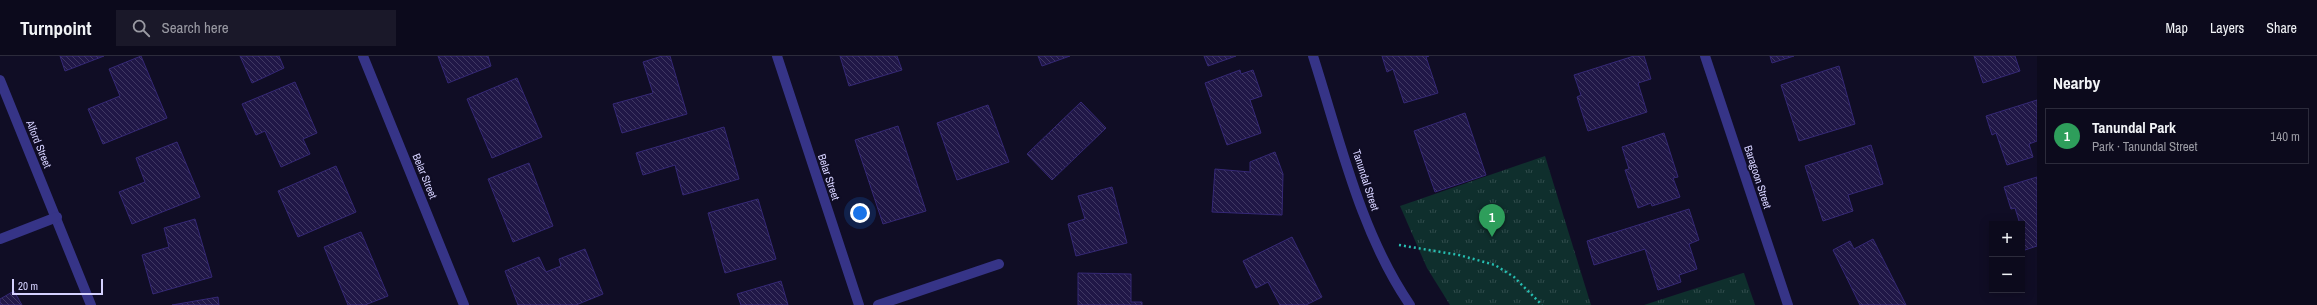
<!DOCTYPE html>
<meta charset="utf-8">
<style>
:root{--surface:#0c0a1c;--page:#1a1829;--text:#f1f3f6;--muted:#9a9aa3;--line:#2c2b3b;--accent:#00e8fc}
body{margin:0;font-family:"Archivo Narrow",sans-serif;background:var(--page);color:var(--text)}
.controls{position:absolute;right:12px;bottom:12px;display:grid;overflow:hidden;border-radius:0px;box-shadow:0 2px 10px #0003}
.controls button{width:36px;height:36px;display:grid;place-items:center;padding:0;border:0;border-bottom:1px solid var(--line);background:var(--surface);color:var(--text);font:20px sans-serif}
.scale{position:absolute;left:12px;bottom:10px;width:91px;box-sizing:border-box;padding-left:4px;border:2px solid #d5d1ff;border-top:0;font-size:11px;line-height:14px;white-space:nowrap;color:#d5d1ff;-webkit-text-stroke:3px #100d25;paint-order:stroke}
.you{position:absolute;left:860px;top:157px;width:14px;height:14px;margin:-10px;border:3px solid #fff;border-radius:50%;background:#1a73e8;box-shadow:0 0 0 6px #1a73e833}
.badge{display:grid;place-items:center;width:26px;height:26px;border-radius:50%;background:var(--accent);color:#fff;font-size:13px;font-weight:700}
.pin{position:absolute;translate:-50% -33px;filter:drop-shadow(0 1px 2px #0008)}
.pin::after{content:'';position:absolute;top:21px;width:14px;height:12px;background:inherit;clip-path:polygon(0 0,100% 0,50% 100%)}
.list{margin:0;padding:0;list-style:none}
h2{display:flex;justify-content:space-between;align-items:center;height:52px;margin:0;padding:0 16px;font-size:17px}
h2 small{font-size:13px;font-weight:400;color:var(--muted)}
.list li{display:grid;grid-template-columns:26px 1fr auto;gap:12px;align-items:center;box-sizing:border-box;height:56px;margin:0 8px 8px;padding:0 8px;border:1px solid var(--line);border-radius:0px}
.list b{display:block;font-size:15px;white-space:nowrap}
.list p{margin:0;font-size:13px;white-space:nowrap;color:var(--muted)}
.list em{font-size:13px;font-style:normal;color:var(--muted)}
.icon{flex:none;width:22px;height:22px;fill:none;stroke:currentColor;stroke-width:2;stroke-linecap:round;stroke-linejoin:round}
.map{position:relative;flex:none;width:2037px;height:249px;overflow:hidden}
header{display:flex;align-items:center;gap:24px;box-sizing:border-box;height:56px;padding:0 20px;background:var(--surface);border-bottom:1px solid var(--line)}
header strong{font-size:19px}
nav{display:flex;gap:22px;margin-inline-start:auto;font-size:14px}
.search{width:280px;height:36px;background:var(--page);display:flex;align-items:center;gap:10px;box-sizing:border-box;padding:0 14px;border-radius:0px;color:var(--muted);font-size:15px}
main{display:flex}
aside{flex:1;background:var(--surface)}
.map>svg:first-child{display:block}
.grass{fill:url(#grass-tufts)}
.building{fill:url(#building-back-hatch);stroke:#352875}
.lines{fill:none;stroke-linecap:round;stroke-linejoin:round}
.path{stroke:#26beb1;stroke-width:2.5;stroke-dasharray:2 3;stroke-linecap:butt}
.street{stroke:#363487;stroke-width:10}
.labels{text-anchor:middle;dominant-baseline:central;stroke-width:4;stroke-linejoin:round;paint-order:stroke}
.street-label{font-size:11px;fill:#d5d1ff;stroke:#100d25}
</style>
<header>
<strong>Turnpoint</strong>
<div class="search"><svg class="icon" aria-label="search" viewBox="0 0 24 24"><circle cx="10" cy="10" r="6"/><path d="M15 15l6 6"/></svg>Search here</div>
<nav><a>Map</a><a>Layers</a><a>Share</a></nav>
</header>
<main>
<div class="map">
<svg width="2037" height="249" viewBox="0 0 2037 249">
<defs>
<pattern id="grass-tufts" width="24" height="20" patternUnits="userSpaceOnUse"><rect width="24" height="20" fill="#0f2f2d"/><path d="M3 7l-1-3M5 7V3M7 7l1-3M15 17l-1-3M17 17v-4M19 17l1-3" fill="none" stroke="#314c4c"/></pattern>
<pattern id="building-back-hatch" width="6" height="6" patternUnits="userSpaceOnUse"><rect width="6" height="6" fill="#201747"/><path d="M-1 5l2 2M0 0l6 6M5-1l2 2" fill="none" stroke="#403863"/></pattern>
</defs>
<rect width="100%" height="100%" fill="#100d25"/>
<g class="grass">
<path d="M 1545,100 L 1591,249 L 1450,249 L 1427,212 L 1400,150 Z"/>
<path d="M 1744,217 L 1755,249 L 1644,249 L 1743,217 Z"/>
</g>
<g class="building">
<path d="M 60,0 L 104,0 L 65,15 Z"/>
<path d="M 141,0 L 167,62 L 103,88 L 88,53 L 120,40 L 109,13 Z"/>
<path d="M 240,0 L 279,0 L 284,12 L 252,27 Z"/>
<path d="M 438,0 L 488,0 L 491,10 L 448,27 Z"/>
<path d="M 662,0 L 670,0 L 687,58 L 622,77 L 613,48 L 653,37 L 643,6 Z"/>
<path d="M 840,0 L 897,0 L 902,14 L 849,30 Z"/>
<path d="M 1038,0 L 1070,0 L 1042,10 Z"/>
<path d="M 1204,0 L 1236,0 L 1208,10 Z"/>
<path d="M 1382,0 L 1429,0 L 1426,1 L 1438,37 L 1404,47 L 1393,13 L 1387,16 Z"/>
<path d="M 1634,0 L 1644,0 L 1651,23 L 1638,27 L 1647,56 L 1588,75 L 1577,41 L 1581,39 L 1574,19 Z"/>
<path d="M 1770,0 L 1794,0 L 1772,7 Z"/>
<path d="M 1974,0 L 2015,0 L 2020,15 L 1983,27 Z"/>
<path d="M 1839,10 L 1855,68 L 1799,85 L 1781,29 Z"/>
<path d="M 1240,14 L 1241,18 L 1253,14 L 1262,40 L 1250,44 L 1261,77 L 1227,89 L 1205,27 Z"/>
<path d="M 517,22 L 542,81 L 492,102 L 467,43 Z"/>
<path d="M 295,26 L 317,77 L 303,83 L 310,98 L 281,111 L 265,75 L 256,79 L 242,48 Z"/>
<path d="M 2037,44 L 2037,85 L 2029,88 L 2033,101 L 2007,109 L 1996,77 L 1992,79 L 1986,60 Z"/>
<path d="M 1081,46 L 1106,72 L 1052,124 L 1027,98 Z"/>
<path d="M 988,49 L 1009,106 L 957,124 L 937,67 Z"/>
<path d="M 1465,57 L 1486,119 L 1435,136 L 1414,75 Z"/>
<path d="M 898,70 L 926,155 L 883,168 L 855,84 Z"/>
<path d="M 724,71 L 739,123 L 683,139 L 675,109 L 643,119 L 636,97 Z"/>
<path d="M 1664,77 L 1678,121 L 1673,122 L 1680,141 L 1652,150 L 1651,147 L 1638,152 L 1625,114 L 1629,113 L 1622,91 Z"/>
<path d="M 177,86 L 200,141 L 132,168 L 119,136 L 145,126 L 136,102 Z"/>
<path d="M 1871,89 L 1883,128 L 1848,139 L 1853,155 L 1823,165 L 1805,110 Z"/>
<path d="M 1275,96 L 1283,118 L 1282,159 L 1212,156 L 1215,113 L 1250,116 L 1250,106 Z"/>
<path d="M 529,107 L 553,170 L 513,186 L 488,123 Z"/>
<path d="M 336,110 L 356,156 L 298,181 L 278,135 Z"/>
<path d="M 2037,121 L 2037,190 L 2025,194 L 2022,185 L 2022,168 L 2020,168 L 2015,152 L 2011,153 L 2004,131 Z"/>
<path d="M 1112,131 L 1127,187 L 1076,200 L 1068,168 L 1085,163 L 1078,140 Z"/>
<path d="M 758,143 L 776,203 L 725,217 L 708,157 Z"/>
<path d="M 1689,153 L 1699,184 L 1689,188 L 1697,213 L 1679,219 L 1681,226 L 1658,234 L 1645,193 L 1594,209 L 1587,185 Z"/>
<path d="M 195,163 L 212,221 L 153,238 L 142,199 L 169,191 L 164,172 Z"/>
<path d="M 361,176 L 388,240 L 365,249 L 348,249 L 324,191 Z"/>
<path d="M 1292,181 L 1322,241 L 1306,249 L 1280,249 L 1268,226 L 1256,232 L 1243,205 Z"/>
<path d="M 1873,183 L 1906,249 L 1860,249 L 1833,194 L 1850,185 L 1854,193 Z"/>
<path d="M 585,193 L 603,238 L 576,249 L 518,249 L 505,215 L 539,201 L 546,216 L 561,210 L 559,203 Z"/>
<path d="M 1078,217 L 1131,218 L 1131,246 L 1142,246 L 1142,249 L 1078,249 Z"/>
<path d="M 781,225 L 788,249 L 741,249 L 737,238 Z"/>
<path d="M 14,235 L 22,249 L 0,249 L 0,243 Z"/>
<path d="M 218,241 L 219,249 L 172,249 Z"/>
</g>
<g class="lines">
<path class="path" d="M 1399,189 L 1459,199 L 1495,209 L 1514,221 L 1542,249"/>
<g class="street">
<path d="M 363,0 L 464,249"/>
<path d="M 777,0 L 859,249"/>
<path d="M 1313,0 C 1340,84 1360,176 1410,249"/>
<path d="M 1705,0 L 1788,249"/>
<path d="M 0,24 L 91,249"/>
<path d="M 0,183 L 57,161"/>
<path d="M 878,249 L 999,208"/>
</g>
</g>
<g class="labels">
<g class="street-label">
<text transform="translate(39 88) rotate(68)">Alford Street</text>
<text transform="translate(425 120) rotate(68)">Belar Street</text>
<text transform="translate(829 121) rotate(72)">Belar Street</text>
<text transform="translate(1758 121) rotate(72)">Baragoon Street</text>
<text transform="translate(1366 124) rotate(72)">Tanundal Street</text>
</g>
</g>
</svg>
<div class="controls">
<button>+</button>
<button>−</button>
</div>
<div class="scale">20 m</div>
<div class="you"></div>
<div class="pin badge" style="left:1492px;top:181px;background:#2e9e5b">1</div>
</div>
<aside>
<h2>Nearby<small></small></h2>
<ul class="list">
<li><span class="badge" style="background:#2e9e5b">1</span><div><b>Tanundal Park</b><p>Park · Tanundal Street</p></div><em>140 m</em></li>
</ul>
</aside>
</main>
